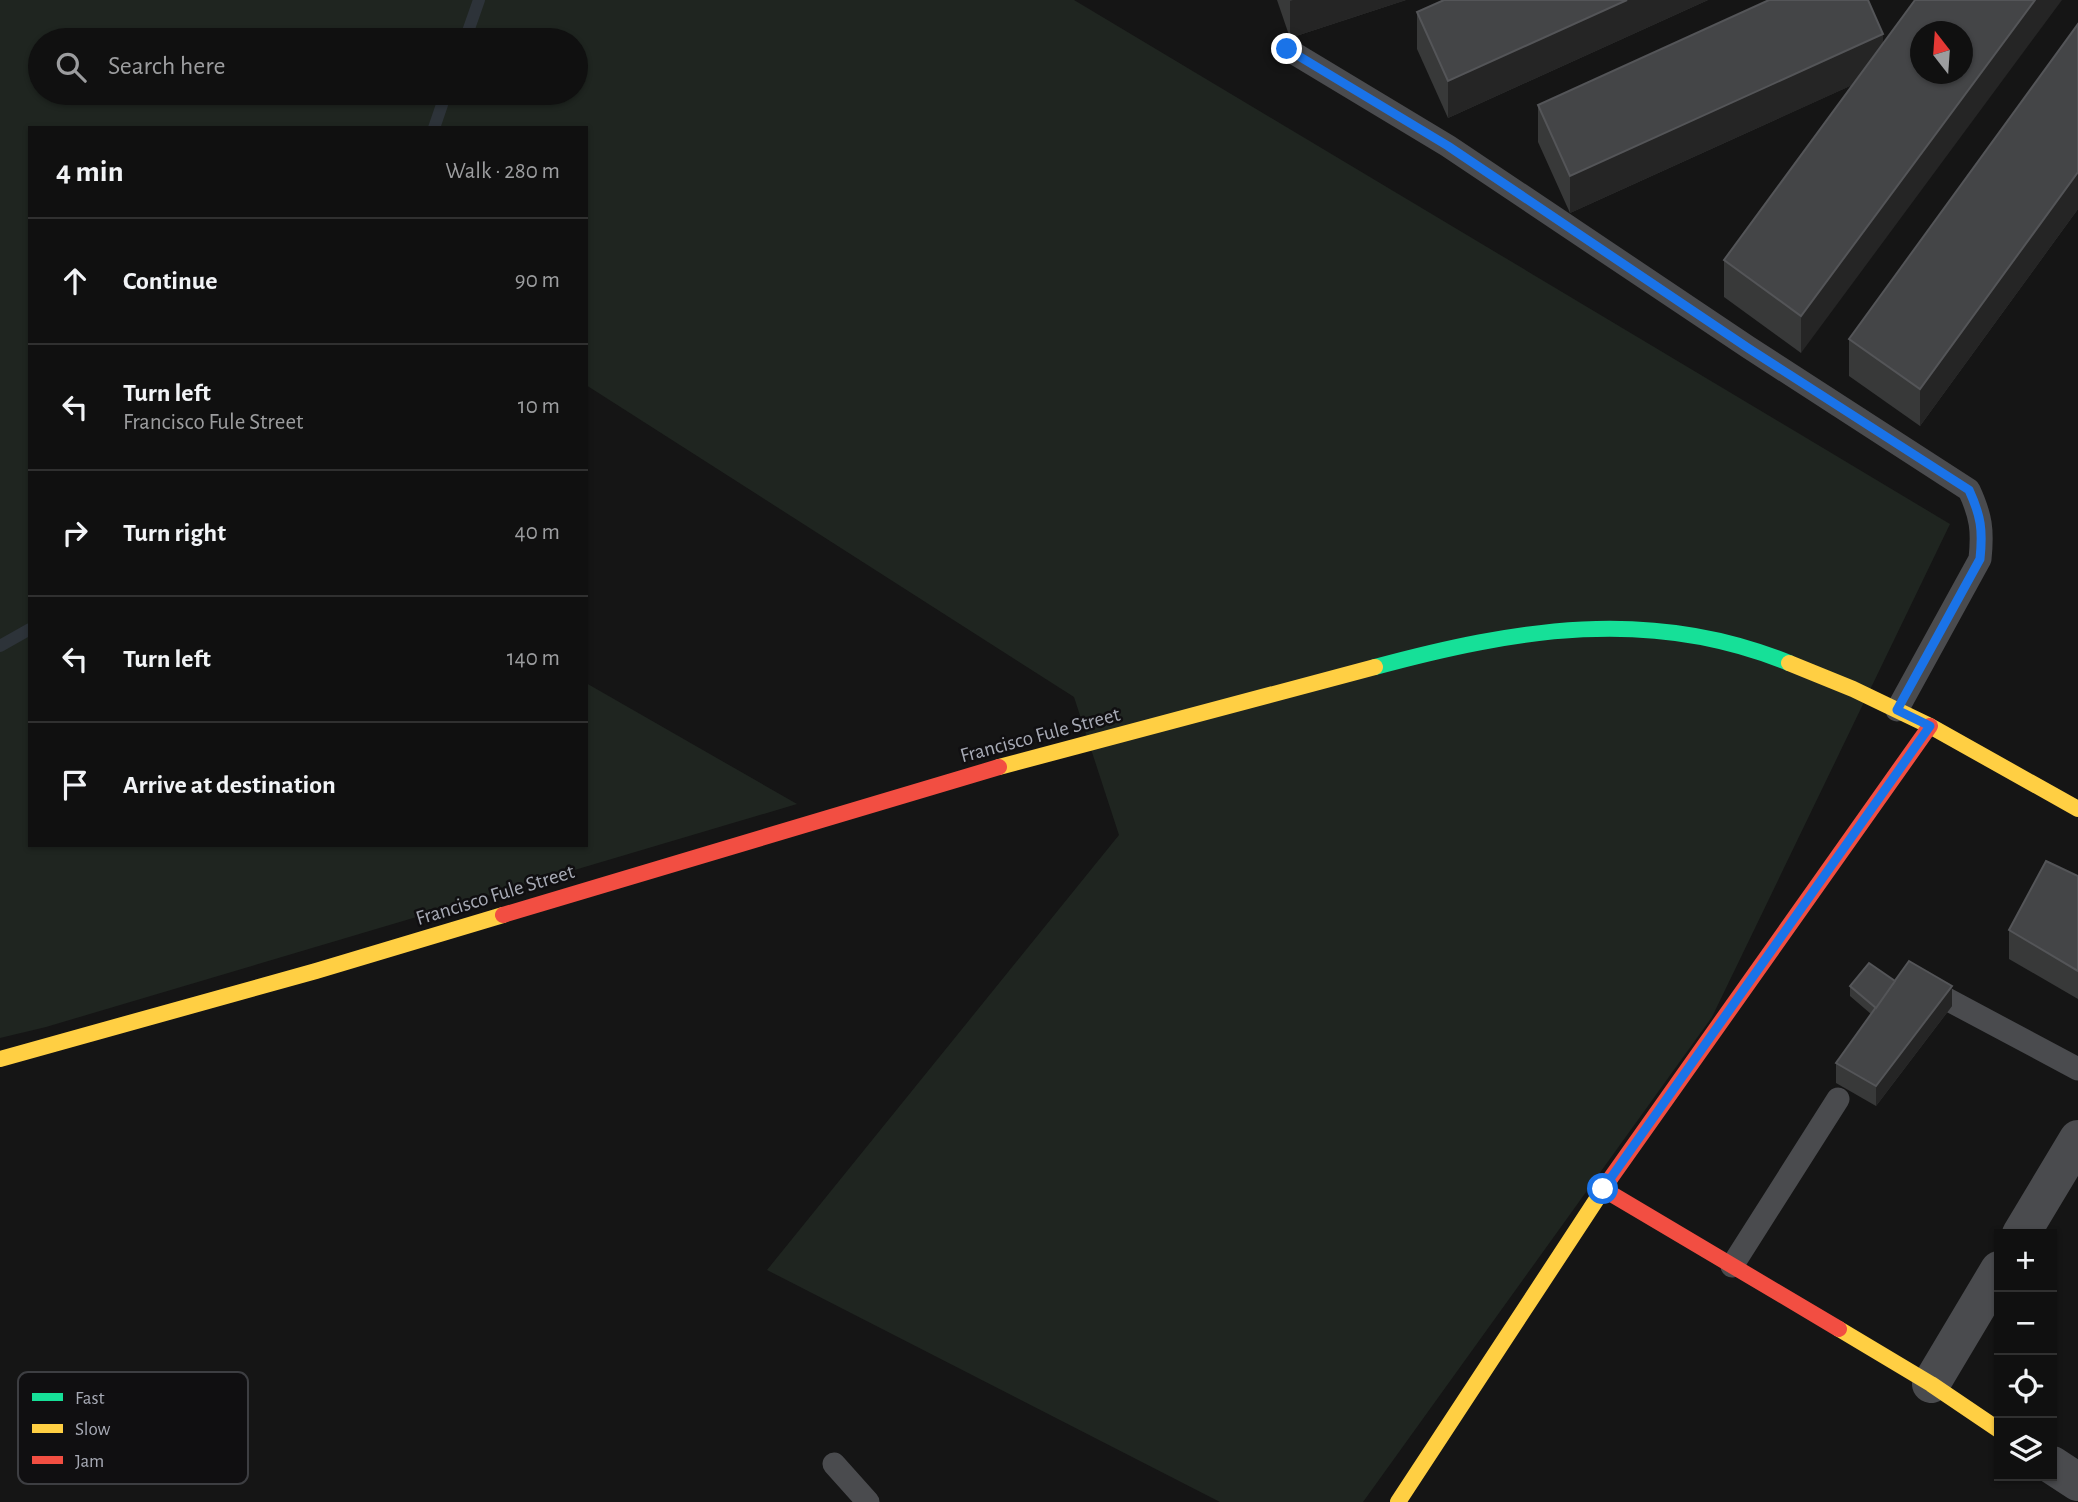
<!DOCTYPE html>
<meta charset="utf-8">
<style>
:root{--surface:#101010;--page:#191919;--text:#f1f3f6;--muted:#9c9d9f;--line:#303030}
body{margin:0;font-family:"Alegreya Sans",sans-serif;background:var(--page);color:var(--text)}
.controls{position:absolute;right:21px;bottom:21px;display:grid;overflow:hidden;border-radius:0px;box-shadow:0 2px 5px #0004}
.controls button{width:63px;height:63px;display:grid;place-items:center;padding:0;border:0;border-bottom:2px solid var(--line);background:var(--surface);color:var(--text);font:35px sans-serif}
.compass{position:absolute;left:1910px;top:21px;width:63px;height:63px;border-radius:50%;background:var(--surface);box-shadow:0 2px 5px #0004;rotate:343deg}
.stop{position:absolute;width:21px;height:21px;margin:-16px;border:5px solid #1a73e8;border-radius:50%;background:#fff}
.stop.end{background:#1a73e8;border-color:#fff;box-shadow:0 2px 7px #0008}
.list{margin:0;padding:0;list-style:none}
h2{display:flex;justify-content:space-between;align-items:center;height:91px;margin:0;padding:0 28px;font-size:30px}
h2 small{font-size:23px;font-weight:400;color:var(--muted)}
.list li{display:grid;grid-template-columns:46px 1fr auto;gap:21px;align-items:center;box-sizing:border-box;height:126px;padding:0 28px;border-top:2px solid var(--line)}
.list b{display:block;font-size:26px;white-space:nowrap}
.list p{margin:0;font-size:23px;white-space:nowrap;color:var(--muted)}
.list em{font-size:23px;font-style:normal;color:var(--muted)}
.icon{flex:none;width:38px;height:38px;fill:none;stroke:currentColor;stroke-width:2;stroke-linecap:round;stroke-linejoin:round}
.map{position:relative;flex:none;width:2078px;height:1502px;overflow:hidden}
.search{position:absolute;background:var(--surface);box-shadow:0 2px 5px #0004;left:28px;top:28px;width:560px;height:77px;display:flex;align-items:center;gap:18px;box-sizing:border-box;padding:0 24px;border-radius:38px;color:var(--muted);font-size:26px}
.panel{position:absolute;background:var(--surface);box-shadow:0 2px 5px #0004;left:28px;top:126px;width:560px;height:721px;border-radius:0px}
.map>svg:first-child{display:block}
.green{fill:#1f2520;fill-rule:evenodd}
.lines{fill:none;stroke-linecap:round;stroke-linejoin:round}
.stream{stroke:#2d3339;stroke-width:12}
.lane{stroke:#4a4b4e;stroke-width:23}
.street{stroke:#4a4b4e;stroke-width:38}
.fast{stroke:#16e098;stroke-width:16}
.slow{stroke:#ffcf43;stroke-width:16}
.jam{stroke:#f24e42;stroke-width:16}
.wall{fill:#383939}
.shaded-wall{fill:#252525}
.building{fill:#444547;stroke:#545558;stroke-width:2;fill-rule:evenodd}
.route{stroke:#1a73e8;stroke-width:9}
.labels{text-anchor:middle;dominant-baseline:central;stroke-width:5;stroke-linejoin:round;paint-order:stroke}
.street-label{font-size:21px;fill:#a7aab5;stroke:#100f11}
.key{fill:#100f11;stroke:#3d3e42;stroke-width:2}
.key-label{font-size:19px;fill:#a7aab5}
</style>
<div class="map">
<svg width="2078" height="1502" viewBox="0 0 2078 1502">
<rect width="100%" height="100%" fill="#151515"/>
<path class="green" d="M 0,0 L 1074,0 L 1950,524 L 1712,1017 L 1363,1502 L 1220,1502 L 767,1270 L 1119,835 L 1074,697 L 586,385 L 586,128 L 30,128 L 30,845 L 586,845 L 586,683 L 797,804 L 46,1027 L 0,1038 ZM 40,40 L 576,40 L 576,93 L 40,93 Z"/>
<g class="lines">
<g class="stream">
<path d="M 465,40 L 479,0"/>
<path d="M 434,128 L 446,93"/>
<path d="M 0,646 L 30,629"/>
</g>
<g class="lane">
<path d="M 1287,49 L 1448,146 L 1748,347 L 1969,490 C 1981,516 1983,530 1980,559 L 1897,710"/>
<path d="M 1926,988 L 2078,1069"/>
<path d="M 1732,1266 L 1838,1099"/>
<path d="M 834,1464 L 868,1502"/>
</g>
<g class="street">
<path d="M 2021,1234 L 2078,1139"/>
<path d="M 1931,1384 L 1999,1270"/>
<path d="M 2052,1465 L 2078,1482"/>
</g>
<path class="fast" d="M 1375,667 C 1516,629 1650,606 1789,663"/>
<g class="slow">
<path d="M 1789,663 L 1853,689 L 1930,726 L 2078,809"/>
<path d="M 999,767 L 1375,667"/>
<path d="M 0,1059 L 316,971 L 503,915"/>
<path d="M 1839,1329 L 1931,1384 L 1999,1430"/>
<path d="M 1398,1502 L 1610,1179"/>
</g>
<g class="jam">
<path d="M 503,915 L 999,767"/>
<path d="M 1610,1179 L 1930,726"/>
<path d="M 1603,1189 L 1839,1329"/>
</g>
</g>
<g class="wall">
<path d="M 1277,0 L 1406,0 L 1290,38 Z"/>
<path d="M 1444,0 L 1708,0 L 1448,118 L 1417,49 L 1417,12 Z"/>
<path d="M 2078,24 L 2078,209 L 1920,426 L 1849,376 L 1849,339 Z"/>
<path d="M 1883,34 L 1801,353 L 1724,297 L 1724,260 L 1852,85 L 1570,213 L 1538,142 L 1538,105 Z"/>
<path d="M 2078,876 L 2078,999 L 2009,959 L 2009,930 Z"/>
<path d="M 1895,981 L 1952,1006 L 1876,1106 L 1836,1083 L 1836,1063 L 1871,1014 L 1850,996 L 1850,986 Z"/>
</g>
<g class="shaded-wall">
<path d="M 1293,0 L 1406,0 L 1290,38 L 1290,1 Z"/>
<path d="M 1627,0 L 1708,0 L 1448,118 L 1448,81 Z"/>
<path d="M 2035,0 L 2062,0 L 1801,353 L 1801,316 Z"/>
<path d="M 1883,34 L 1883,71 L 1570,213 L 1570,176 Z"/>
<path d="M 2078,172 L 2078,209 L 1920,426 L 1920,389 Z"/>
<path d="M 1952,986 L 1952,1006 L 1876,1106 L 1876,1086 Z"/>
</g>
<g class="building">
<path d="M 1444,0 L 1627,0 L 1448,81 L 1417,12 Z"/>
<path d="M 1769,0 L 1868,0 L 1883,34 L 1570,176 L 1538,105 Z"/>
<path d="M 1915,0 L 2035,0 L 1801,316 L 1724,260 ZM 1921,32 L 1963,32 L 1963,74 L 1921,74 Z"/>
<path d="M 2078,24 L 2078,172 L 1920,389 L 1849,339 Z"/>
<path d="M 2046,861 L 2078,876 L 2078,971 L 2009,930 Z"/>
<path d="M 1909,961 L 1952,986 L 1876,1086 L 1836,1063 Z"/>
<path d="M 1869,963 L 1895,981 L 1876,1008 L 1850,986 Z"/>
</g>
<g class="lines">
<path class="route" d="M 1287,49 L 1448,146 L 1748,348 L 1969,490 C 1981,516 1983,530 1980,559 L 1897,710 L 1930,726 L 1603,1189"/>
</g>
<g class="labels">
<g class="street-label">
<text transform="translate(1040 735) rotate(-15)">Francisco Fule Street</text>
<text transform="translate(495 895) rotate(-17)">Francisco Fule Street</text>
</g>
</g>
<rect x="18" y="1372" width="230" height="112" rx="10" class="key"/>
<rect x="32" y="1393" width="31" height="8" fill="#16e098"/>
<rect x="32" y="1424" width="31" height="9" fill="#ffcf43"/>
<rect x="32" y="1456" width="31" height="8" fill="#f24e42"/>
<g class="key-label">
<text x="75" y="1404">Fast</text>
<text x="75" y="1435">Slow</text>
<text x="75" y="1467">Jam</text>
</g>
</svg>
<div class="controls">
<button>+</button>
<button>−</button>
<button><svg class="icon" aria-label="locate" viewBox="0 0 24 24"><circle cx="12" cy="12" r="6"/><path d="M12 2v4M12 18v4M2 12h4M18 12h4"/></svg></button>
<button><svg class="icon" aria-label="layers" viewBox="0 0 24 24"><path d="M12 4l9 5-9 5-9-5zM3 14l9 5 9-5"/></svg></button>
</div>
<svg class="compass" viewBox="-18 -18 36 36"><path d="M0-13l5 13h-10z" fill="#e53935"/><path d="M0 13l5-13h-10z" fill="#9c9d9f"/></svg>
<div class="stop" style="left:1603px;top:1189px"></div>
<div class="stop end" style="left:1287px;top:49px"></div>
<div class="search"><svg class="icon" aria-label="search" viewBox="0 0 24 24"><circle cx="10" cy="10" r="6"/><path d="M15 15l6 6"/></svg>Search here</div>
<section class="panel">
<h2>4 min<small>Walk · 280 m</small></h2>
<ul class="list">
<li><svg class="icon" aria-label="ahead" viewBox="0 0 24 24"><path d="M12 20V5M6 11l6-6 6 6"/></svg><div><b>Continue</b></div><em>90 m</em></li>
<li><svg class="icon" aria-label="left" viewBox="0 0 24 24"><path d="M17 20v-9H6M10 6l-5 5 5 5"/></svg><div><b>Turn left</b><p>Francisco Fule Street</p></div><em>10 m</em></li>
<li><svg class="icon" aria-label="right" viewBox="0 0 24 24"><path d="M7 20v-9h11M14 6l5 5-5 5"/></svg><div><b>Turn right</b></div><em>40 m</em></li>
<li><svg class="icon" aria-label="left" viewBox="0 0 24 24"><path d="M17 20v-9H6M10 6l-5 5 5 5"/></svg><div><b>Turn left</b></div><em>140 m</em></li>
<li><svg class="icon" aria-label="arrive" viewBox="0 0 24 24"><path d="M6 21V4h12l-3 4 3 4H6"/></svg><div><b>Arrive at destination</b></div></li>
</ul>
</section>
</div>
